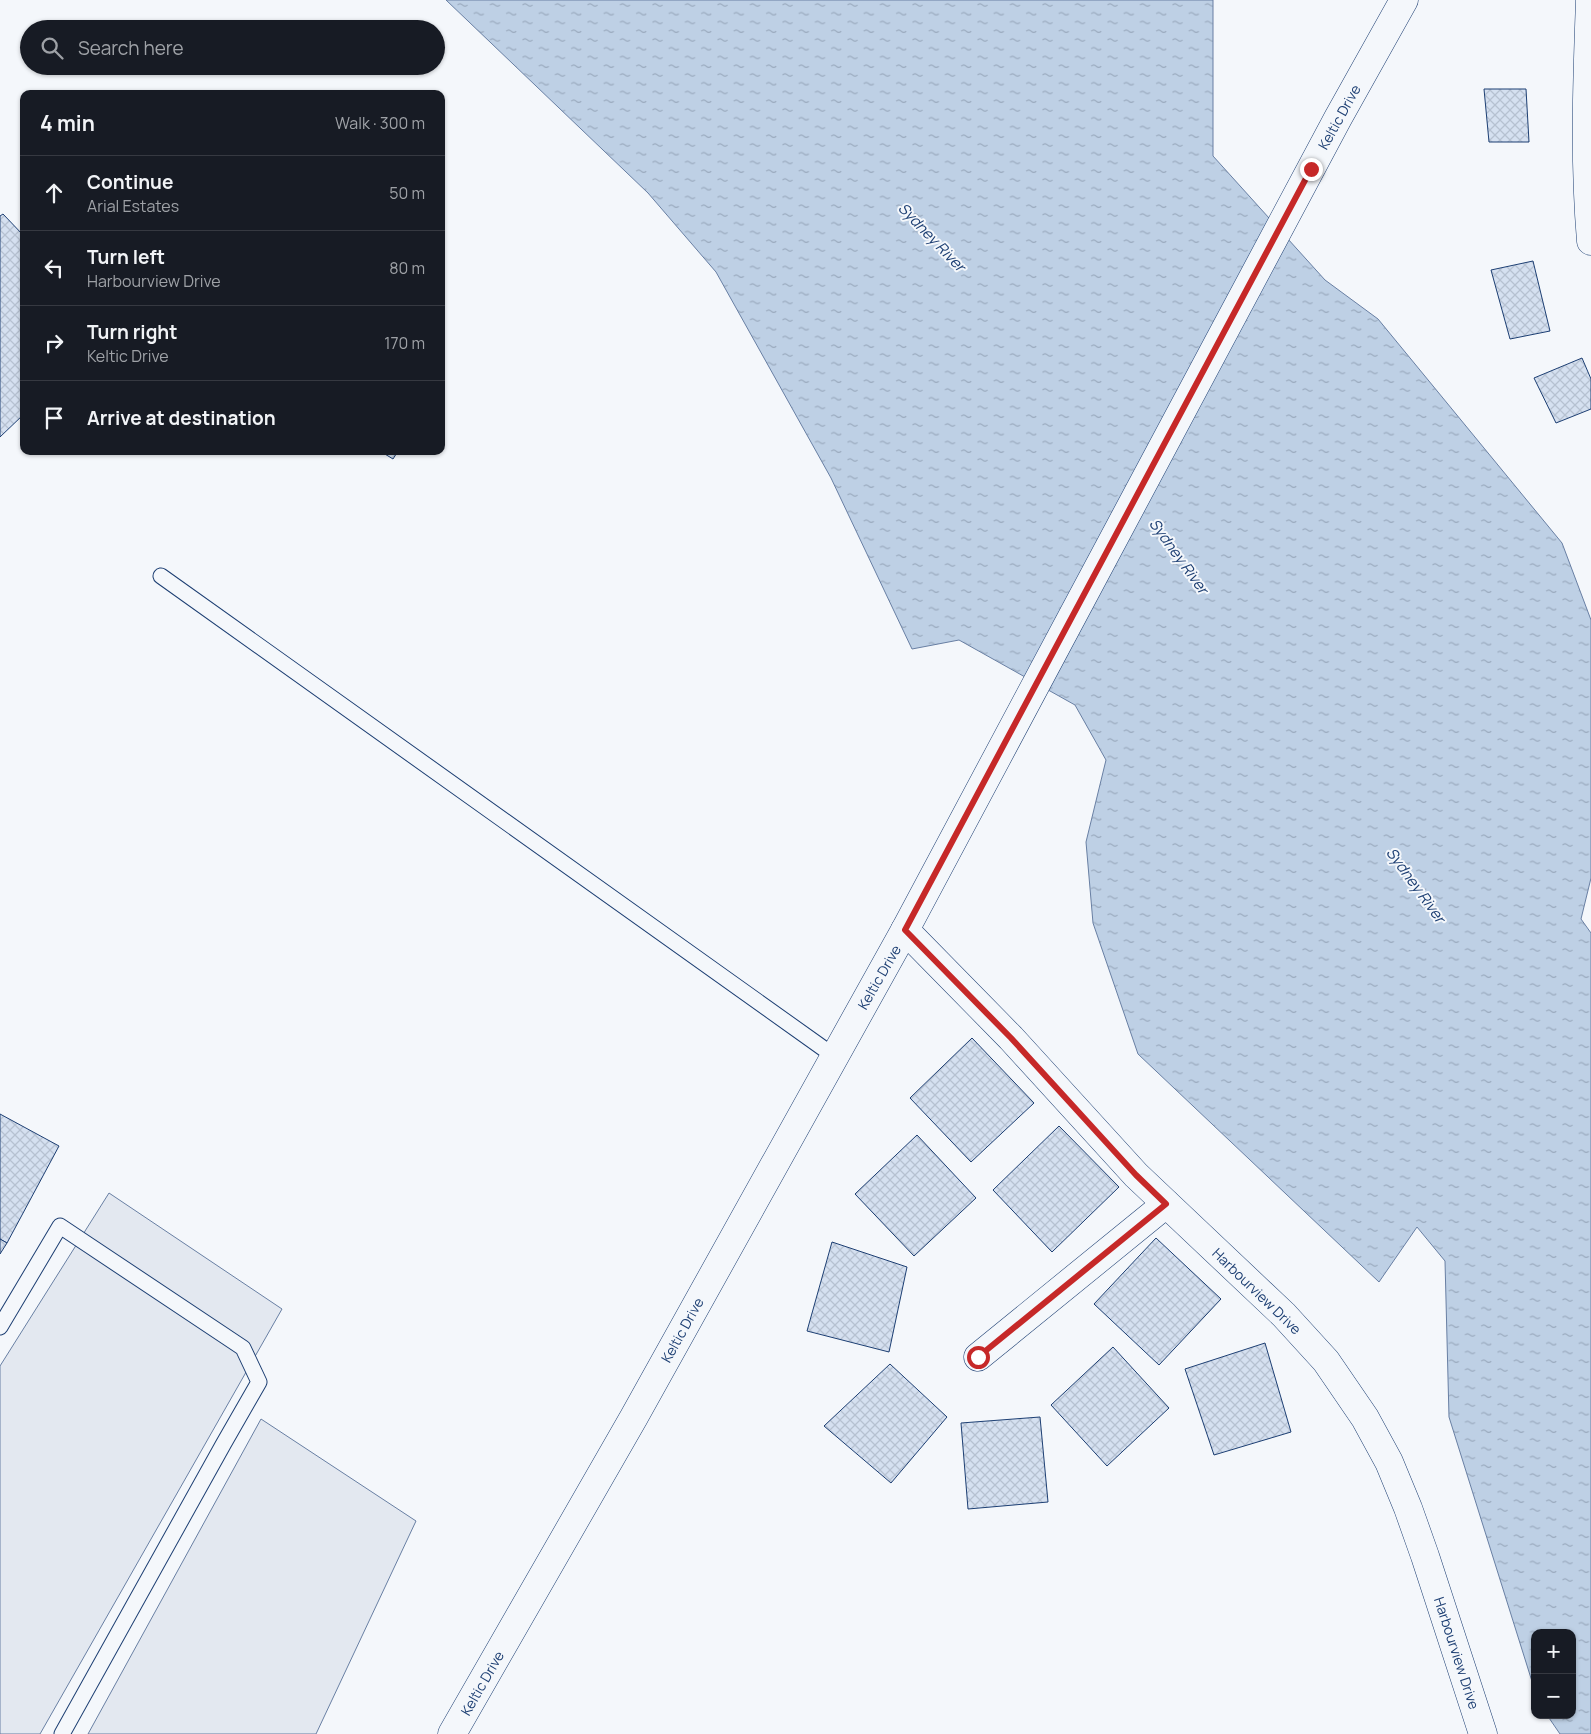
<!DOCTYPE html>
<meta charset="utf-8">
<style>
:root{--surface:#171b24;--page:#242831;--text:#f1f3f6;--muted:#9ea1a6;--line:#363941}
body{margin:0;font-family:Manrope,sans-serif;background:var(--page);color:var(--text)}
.controls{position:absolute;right:15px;bottom:15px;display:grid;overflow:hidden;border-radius:10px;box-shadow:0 1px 4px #0004}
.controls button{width:45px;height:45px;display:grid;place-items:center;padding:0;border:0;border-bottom:1px solid var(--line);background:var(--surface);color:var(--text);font:25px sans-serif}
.stop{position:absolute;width:15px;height:15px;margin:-11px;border:4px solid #c62828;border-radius:50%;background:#fff}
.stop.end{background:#c62828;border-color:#fff;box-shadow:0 1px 5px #0008}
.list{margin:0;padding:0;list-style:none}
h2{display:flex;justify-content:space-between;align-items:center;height:65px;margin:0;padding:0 20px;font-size:21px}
h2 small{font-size:16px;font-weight:400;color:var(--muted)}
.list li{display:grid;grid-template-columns:32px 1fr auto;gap:15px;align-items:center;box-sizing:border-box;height:75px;padding:0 20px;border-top:1px solid var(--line)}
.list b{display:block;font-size:19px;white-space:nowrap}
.list p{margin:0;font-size:16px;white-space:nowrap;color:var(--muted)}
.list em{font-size:16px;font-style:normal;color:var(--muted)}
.icon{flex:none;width:28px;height:28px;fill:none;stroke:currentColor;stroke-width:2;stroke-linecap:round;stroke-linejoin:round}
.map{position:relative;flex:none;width:1591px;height:1734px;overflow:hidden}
.search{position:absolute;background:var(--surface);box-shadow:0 1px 4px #0004;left:20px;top:20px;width:425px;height:55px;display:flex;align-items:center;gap:12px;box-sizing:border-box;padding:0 18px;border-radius:28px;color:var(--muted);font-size:19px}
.panel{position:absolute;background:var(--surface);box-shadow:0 1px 4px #0004;left:20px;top:90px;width:425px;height:365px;border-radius:10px}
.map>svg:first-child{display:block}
.parking{fill:#e3e8f0;stroke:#687fa3}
.water{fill:url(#water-ripples);stroke:#687fa3}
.building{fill:url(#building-cross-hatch);stroke:#1d3f73}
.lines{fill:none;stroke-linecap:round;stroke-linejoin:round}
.service-casing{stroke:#1d3f73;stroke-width:17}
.minor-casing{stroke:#1d3f73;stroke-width:29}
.secondary-casing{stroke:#1d3f73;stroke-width:29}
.service{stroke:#f4f7fb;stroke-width:15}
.minor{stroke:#f4f7fb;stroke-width:28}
.secondary{stroke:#f4f7fb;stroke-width:28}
.route{stroke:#c62828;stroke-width:6}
.labels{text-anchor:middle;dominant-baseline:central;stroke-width:4;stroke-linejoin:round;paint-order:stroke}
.street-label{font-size:14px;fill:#1d3f73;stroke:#f4f7fb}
.water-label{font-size:15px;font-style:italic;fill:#1d3f73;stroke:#f4f7fb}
</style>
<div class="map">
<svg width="1591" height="1734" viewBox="0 0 1591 1734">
<defs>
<pattern id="water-ripples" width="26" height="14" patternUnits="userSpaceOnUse" patternTransform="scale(1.25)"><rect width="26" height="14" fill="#bed0e5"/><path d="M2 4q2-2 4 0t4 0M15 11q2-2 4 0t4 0" fill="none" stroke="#9aaabe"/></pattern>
<pattern id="building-cross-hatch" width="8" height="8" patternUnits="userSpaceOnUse" patternTransform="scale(1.25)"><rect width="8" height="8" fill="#d5e0f0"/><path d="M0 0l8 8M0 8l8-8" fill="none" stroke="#b6c1d1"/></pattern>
</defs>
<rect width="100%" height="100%" fill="#f4f7fb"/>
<g class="parking">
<path d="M 109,1193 L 282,1309 L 40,1734 L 0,1734 L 0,1366 Z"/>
<path d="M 261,1419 L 416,1521 L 316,1734 L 88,1734 Z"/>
</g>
<path class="water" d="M 446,0 L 1213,0 L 1213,156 L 1325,280 L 1378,319 L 1562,543 L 1591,620 L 1591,878 L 1581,919 L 1591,933 L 1591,1734 L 1560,1734 L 1547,1715 L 1572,1715 L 1572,1633 L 1535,1633 L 1535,1691 L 1449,1417 L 1445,1261 L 1417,1227 L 1379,1282 L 1138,1054 L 1093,923 L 1086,842 L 1106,760 L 1075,705 L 959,640 L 912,649 L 831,478 L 716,272 L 648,193 Z"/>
<g class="building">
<path d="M 1484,89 L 1526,89 L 1529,142 L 1489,142 Z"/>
<path d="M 3,214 L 24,236 L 24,414 L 0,437 L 0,216 Z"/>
<path d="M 1533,261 L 1550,331 L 1510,339 L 1491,270 Z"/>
<path d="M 1582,358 L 1591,379 L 1591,409 L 1556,423 L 1534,378 Z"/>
<path d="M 380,451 L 398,451 L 393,459 Z"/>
<path d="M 972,1038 L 1034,1103 L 971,1162 L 910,1098 Z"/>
<path d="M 0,1114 L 59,1146 L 7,1243 L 0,1239 Z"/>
<path d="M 1059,1126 L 1119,1187 L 1052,1252 L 993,1190 Z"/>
<path d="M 917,1135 L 976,1198 L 914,1256 L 855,1194 Z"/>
<path d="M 1156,1238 L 1221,1299 L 1159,1365 L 1094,1304 Z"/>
<path d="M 0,1239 L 7,1243 L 0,1254 Z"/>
<path d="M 832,1242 L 907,1267 L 889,1352 L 807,1331 Z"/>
<path d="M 1265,1343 L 1291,1432 L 1214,1455 L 1185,1369 Z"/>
<path d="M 1113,1347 L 1169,1408 L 1107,1466 L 1051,1405 Z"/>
<path d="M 890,1364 L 947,1417 L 891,1483 L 824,1426 Z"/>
<path d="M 1040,1417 L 1048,1502 L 968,1509 L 961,1423 Z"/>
</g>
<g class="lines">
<g class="service-casing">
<g id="service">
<path d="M 161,576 L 834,1056"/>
<path d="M 0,1327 L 60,1226 L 243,1348 L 259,1382 L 224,1443 L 62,1734"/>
</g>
</g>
<g class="minor-casing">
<g id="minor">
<path d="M 1590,0 C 1587,81 1584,160 1591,241"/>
<path d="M 905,930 L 1011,1038 L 1136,1175 L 1284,1315 L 1326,1361 L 1365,1418 L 1389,1462 L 1408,1508 L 1425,1556 L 1483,1734"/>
<path d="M 978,1357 L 1166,1204"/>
</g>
</g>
<g class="secondary-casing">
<path id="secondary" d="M 452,1734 L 634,1417 L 905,930 L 1338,118 L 1404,0"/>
</g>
<use href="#service" class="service"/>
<use href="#minor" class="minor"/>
<use href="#secondary" class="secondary"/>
</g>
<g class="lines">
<path class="route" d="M 978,1357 L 1166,1204 L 1136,1175 L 1011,1038 L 905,930 L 1311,169"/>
</g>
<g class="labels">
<g class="street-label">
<text transform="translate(1339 117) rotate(-61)">Keltic Drive</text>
<text transform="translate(879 977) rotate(-60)">Keltic Drive</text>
<text transform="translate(1257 1291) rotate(44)">Harbourview Drive</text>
<text transform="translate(682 1330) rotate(-61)">Keltic Drive</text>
<text transform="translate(1457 1653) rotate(72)">Harbourview Drive</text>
<text transform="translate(482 1683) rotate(-60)">Keltic Drive</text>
</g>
<g class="water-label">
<text transform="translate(932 237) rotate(46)">Sydney River</text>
<text transform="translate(1179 556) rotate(54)">Sydney River</text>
<text transform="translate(1416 885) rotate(54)">Sydney River</text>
</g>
</g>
</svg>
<div class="controls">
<button>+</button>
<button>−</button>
</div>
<div class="stop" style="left:978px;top:1357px"></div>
<div class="stop end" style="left:1311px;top:169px"></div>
<div class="search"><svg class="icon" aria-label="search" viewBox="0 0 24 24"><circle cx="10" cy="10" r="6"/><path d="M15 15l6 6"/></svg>Search here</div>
<section class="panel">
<h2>4 min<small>Walk · 300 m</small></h2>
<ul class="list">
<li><svg class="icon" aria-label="ahead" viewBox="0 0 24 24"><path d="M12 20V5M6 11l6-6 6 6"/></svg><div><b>Continue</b><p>Arial Estates</p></div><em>50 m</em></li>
<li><svg class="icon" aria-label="left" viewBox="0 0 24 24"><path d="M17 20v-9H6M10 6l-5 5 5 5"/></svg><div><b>Turn left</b><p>Harbourview Drive</p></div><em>80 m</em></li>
<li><svg class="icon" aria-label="right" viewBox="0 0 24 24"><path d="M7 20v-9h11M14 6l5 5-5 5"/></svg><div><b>Turn right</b><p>Keltic Drive</p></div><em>170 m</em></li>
<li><svg class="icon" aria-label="arrive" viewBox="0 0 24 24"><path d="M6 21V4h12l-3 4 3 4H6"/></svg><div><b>Arrive at destination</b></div></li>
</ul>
</section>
</div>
